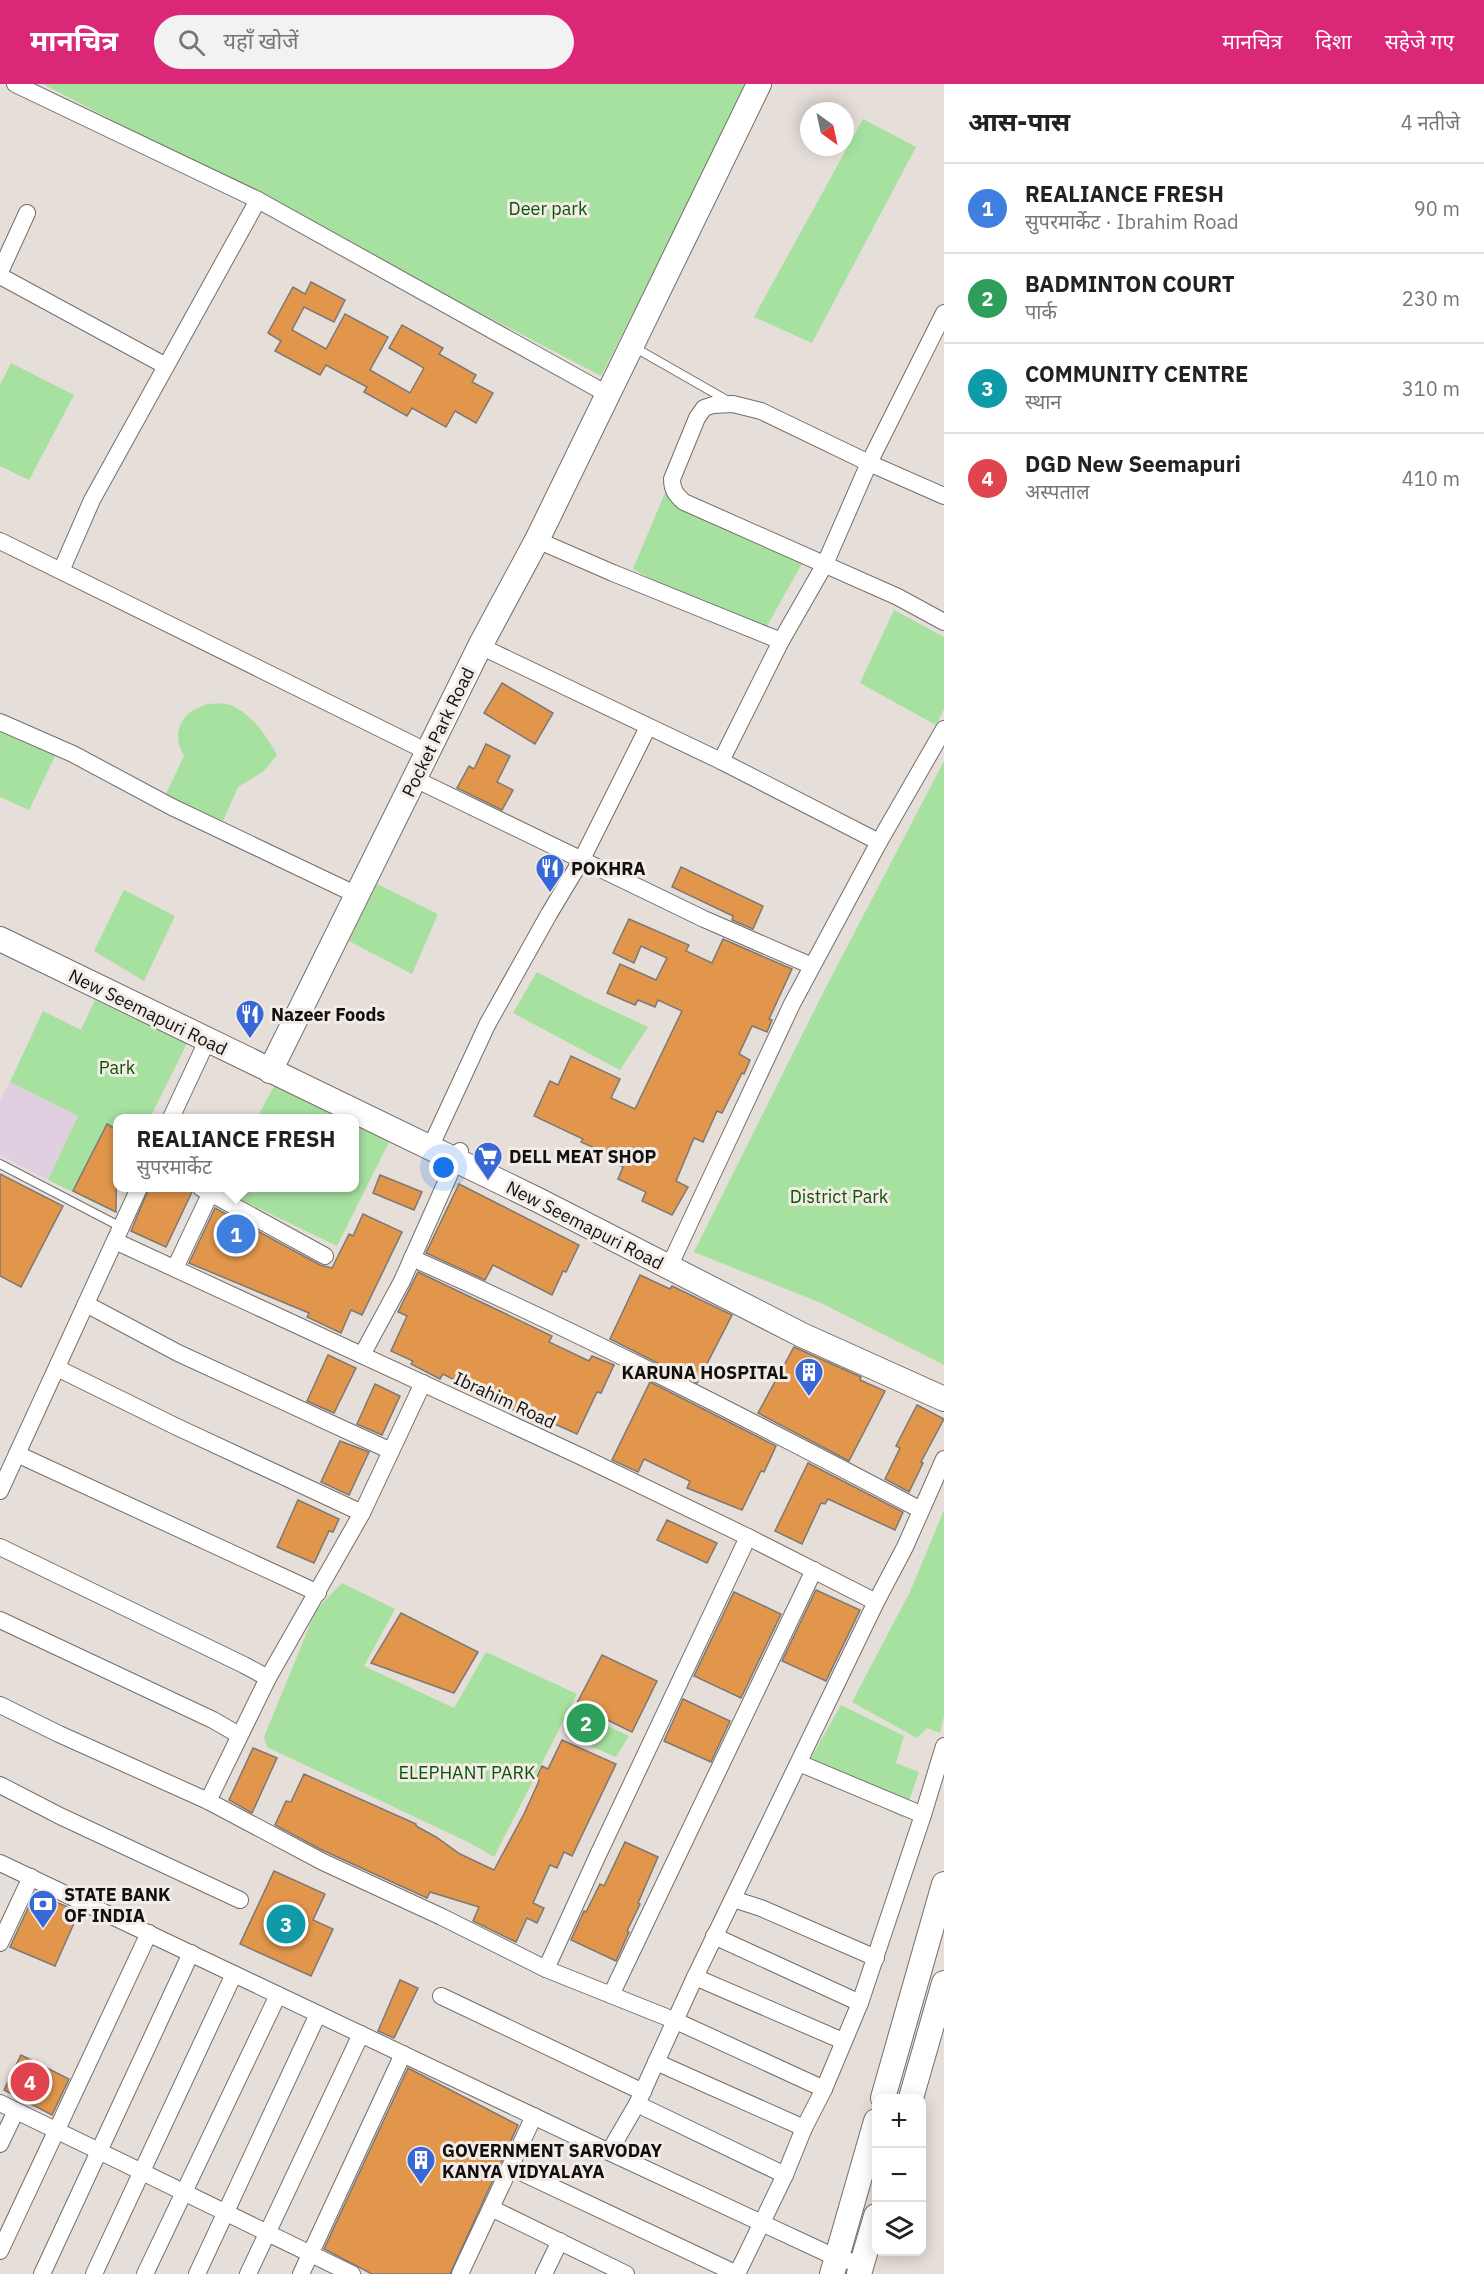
<!DOCTYPE html>
<html lang="hi">
<meta charset="utf-8">
<style>
:root{--surface:#fff;--page:#f2f2f2;--text:#222;--muted:#767676;--line:#e0e0e0;--accent:#db2777}
body{margin:0;font-family:"IBM Plex Sans","Noto Sans Devanagari",sans-serif;background:var(--page);color:var(--text)}
.controls{position:absolute;right:18px;bottom:18px;display:grid;overflow:hidden;border-radius:12px;box-shadow:0 3px 15px #0003}
.controls button{width:54px;height:54px;display:grid;place-items:center;padding:0;border:0;border-bottom:2px solid var(--line);background:var(--surface);color:var(--text);font:30px sans-serif}
.compass{position:absolute;left:800px;top:18px;width:54px;height:54px;border-radius:50%;background:var(--surface);box-shadow:0 3px 15px #0003;rotate:147deg}
.you{position:absolute;left:444px;top:1084px;width:21px;height:21px;margin:-15px;border:4px solid #fff;border-radius:50%;background:#1a73e8;box-shadow:0 0 0 9px #1a73e833}
.badge{display:grid;place-items:center;width:39px;height:39px;border-radius:50%;background:var(--accent);color:#fff;font-size:20px;font-weight:700}
.pin{position:absolute;translate:-50% -50%;border:3px solid #fff;box-shadow:0 2px 6px #0006}
.popup{position:absolute;left:113px;top:1030px;width:246px;height:78px;box-sizing:border-box;display:grid;place-content:center;border-radius:12px;background:var(--surface);filter:drop-shadow(0 2px 4px #0005);font-size:20px;white-space:nowrap;color:var(--muted)}
.popup b{font-size:22px;color:var(--text)}
.popup::after{content:'';position:absolute;left:50%;top:100%;margin-left:-12px;border:12px solid transparent;border-top-color:var(--surface)}
.list{margin:0;padding:0;list-style:none}
h2{display:flex;justify-content:space-between;align-items:center;height:78px;margin:0;padding:0 24px;font-size:26px}
h2 small{font-size:20px;font-weight:400;color:var(--muted)}
.list li{display:grid;grid-template-columns:39px 1fr auto;gap:18px;align-items:center;box-sizing:border-box;height:90px;padding:0 24px;border-top:2px solid var(--line)}
.list b{display:block;font-size:22px;white-space:nowrap}
.list p{margin:0;font-size:20px;white-space:nowrap;color:var(--muted)}
.list em{font-size:20px;font-style:normal;color:var(--muted)}
.icon{flex:none;width:33px;height:33px;fill:none;stroke:currentColor;stroke-width:2;stroke-linecap:round;stroke-linejoin:round}
.map{position:relative;flex:none;width:944px;height:2190px;overflow:hidden}
header{display:flex;align-items:center;gap:36px;box-sizing:border-box;height:84px;padding:0 30px;background:var(--accent);color:#fff}
header strong{font-size:28px}
nav{display:flex;gap:33px;margin-inline-start:auto;font-size:21px}
.search{width:420px;height:54px;background:var(--page);display:flex;align-items:center;gap:15px;box-sizing:border-box;padding:0 21px;border-radius:33px;color:var(--muted);font-size:22px}
main{display:flex}
aside{flex:1;background:var(--surface)}
.map>svg:first-child{display:block}
.commercial{fill:#dfcfe1}
.green{fill:#a6e1a0}
.building{fill:#e2964c;stroke:#7e7873;stroke-width:1.5}
.lines{fill:none;stroke-linecap:round;stroke-linejoin:round}
.lane-casing{stroke:#746e6a;stroke-width:10}
.street-casing{stroke:#746e6a;stroke-width:18}
.secondary-casing{stroke:#746e6a;stroke-width:26}
.lane{stroke:#fff;stroke-width:8}
.street{stroke:#fff;stroke-width:16}
.secondary{stroke:#fff;stroke-width:24}
.labels{text-anchor:middle;dominant-baseline:central;stroke-width:6;stroke-linejoin:round;paint-order:stroke}
.park-label{font-size:18px;fill:#0a5507;stroke:#f2ebe6}
.street-label{font-size:18px;fill:#12100e;stroke:#f2ebe6}
.poi-label{font-size:18px;font-weight:bold;fill:#12100e;stroke:#f2ebe6;text-anchor:start}
</style>
<header>
<strong>मानचित्र</strong>
<div class="search"><svg class="icon" aria-label="search" viewBox="0 0 24 24"><circle cx="10" cy="10" r="6"/><path d="M15 15l6 6"/></svg>यहाँ खोजें</div>
<nav><a>मानचित्र</a><a>दिशा</a><a>सहेजे गए</a></nav>
</header>
<main>
<div class="map">
<svg width="944" height="2190" viewBox="0 0 944 2190">
<rect width="100%" height="100%" fill="#e5ded9"/>
<path class="commercial" d="M 10,998 L 78,1032 L 48,1096 L 0,1071 L 0,1017 Z"/>
<g class="green">
<path d="M 43,0 L 749,0 L 601,292 Z"/>
<path d="M 863,35 L 916,63 L 812,259 L 754,233 Z"/>
<path d="M 11,279 L 74,311 L 29,396 L 0,382 L 0,301 Z"/>
<path d="M 667,404 L 804,476 L 762,551 L 696,520 L 633,485 Z"/>
<path d="M 894,526 L 944,553 L 944,625 L 936,641 L 860,599 Z"/>
<path d="M 206,620 C 212,620 220,619 226,620 C 248,624 268,654 277,671 L 264,687 L 238,703 L 223,737 L 166,710 L 184,672 C 176,659 175,642 188,630 C 192,626 201,623 206,620 Z"/>
<path d="M 0,639 L 58,666 L 29,726 L 0,713 Z"/>
<path d="M 944,677 L 944,1281 L 821,1219 L 694,1168 L 823,909 Z"/>
<path d="M 377,800 L 438,830 L 412,890 L 349,857 Z"/>
<path d="M 124,806 L 175,832 L 144,897 L 94,867 Z"/>
<path d="M 537,888 L 586,914 L 648,943 L 620,986 L 513,929 Z"/>
<path d="M 95,916 L 187,959 L 150,1034 L 118,1034 L 117,1101 L 106,1124 L 48,1096 L 78,1032 L 10,998 L 43,927 L 81,946 Z"/>
<path d="M 274,1002 L 341,1034 L 257,1034 Z"/>
<path d="M 355,1040 L 391,1054 L 337,1162 L 221,1106 L 222,1104 L 354,1104 Z"/>
<path d="M 944,1426 L 944,1632 L 940,1649 L 927,1644 L 917,1654 L 852,1618 L 910,1508 Z"/>
<path d="M 342,1499 L 395,1525 L 364,1582 L 454,1624 L 486,1568 L 577,1610 L 494,1773 L 470,1759 L 267,1663 L 264,1653 L 316,1526 Z"/>
<path d="M 841,1621 L 904,1652 L 896,1679 L 919,1688 L 903,1734 L 806,1683 Z"/>
<path d="M 576,1627 L 629,1652 L 616,1673 L 565,1651 Z"/>
</g>
<g class="building">
<path d="M 311,198 L 345,216 L 334,238 L 304,223 L 292,246 L 326,265 L 345,230 L 388,253 L 370,286 L 410,309 L 424,284 L 389,264 L 402,241 L 443,264 L 439,270 L 476,291 L 472,298 L 493,309 L 476,339 L 455,327 L 446,343 L 412,324 L 407,332 L 364,308 L 367,303 L 326,281 L 320,291 L 275,267 L 281,257 L 268,249 L 293,203 L 305,210 Z"/>
<path d="M 502,599 L 553,629 L 535,660 L 484,629 Z"/>
<path d="M 486,660 L 510,672 L 497,698 L 513,706 L 502,726 L 457,704 L 469,682 L 474,685 Z"/>
<path d="M 681,783 L 763,822 L 753,845 L 732,836 L 733,832 L 672,803 Z"/>
<path d="M 629,835 L 689,861 L 686,867 L 712,879 L 723,855 L 792,885 L 769,935 L 772,936 L 767,948 L 752,942 L 739,970 L 750,976 L 744,990 L 742,989 L 722,1029 L 717,1027 L 703,1058 L 694,1054 L 676,1097 L 688,1103 L 672,1131 L 642,1117 L 646,1108 L 618,1095 L 623,1083 L 615,1079 L 617,1074 L 581,1058 L 583,1055 L 534,1032 L 550,997 L 558,1001 L 571,972 L 620,995 L 611,1014 L 635,1025 L 682,927 L 658,916 L 655,923 L 638,916 L 635,921 L 607,909 L 620,880 L 656,896 L 667,874 L 641,862 L 634,879 L 613,869 Z"/>
<path d="M 107,1040 L 117,1046 L 116,1128 L 73,1107 Z"/>
<path d="M 0,1090 L 63,1122 L 21,1203 L 0,1192 Z"/>
<path d="M 380,1091 L 422,1108 L 414,1126 L 373,1109 Z"/>
<path d="M 459,1100 L 579,1161 L 566,1188 L 563,1187 L 552,1211 L 493,1181 L 485,1196 L 426,1169 Z"/>
<path d="M 149,1104 L 191,1104 L 192,1108 L 166,1163 L 131,1147 Z"/>
<path d="M 215,1124 L 320,1181 L 332,1184 L 349,1150 L 353,1152 L 363,1130 L 402,1148 L 362,1231 L 351,1226 L 341,1249 L 307,1233 L 309,1229 L 189,1179 Z"/>
<path d="M 418,1188 L 552,1252 L 549,1258 L 589,1277 L 592,1272 L 614,1281 L 601,1309 L 597,1308 L 577,1350 L 546,1336 L 544,1340 L 511,1325 L 443,1290 L 440,1295 L 411,1280 L 413,1277 L 391,1267 L 407,1232 L 398,1228 Z"/>
<path d="M 640,1191 L 670,1205 L 672,1202 L 732,1231 L 697,1299 L 610,1255 Z"/>
<path d="M 794,1263 L 861,1293 L 860,1296 L 885,1307 L 849,1377 L 758,1329 Z"/>
<path d="M 328,1271 L 356,1284 L 334,1329 L 307,1317 Z"/>
<path d="M 650,1298 L 776,1362 L 764,1388 L 761,1387 L 742,1426 L 687,1404 L 690,1397 L 644,1375 L 638,1388 L 612,1376 Z"/>
<path d="M 375,1300 L 400,1312 L 382,1351 L 357,1340 Z"/>
<path d="M 917,1321 L 944,1335 L 921,1378 L 923,1379 L 909,1408 L 885,1395 L 900,1364 L 896,1362 Z"/>
<path d="M 340,1357 L 369,1368 L 349,1411 L 321,1398 Z"/>
<path d="M 808,1379 L 903,1428 L 895,1446 L 828,1415 L 825,1420 L 821,1419 L 802,1460 L 775,1447 Z"/>
<path d="M 298,1416 L 339,1435 L 333,1448 L 329,1447 L 314,1479 L 277,1463 Z"/>
<path d="M 667,1436 L 717,1459 L 707,1479 L 657,1456 Z"/>
<path d="M 816,1506 L 860,1526 L 826,1597 L 782,1577 Z"/>
<path d="M 734,1508 L 781,1530 L 741,1614 L 694,1592 Z"/>
<path d="M 401,1529 L 478,1568 L 454,1609 L 371,1579 Z"/>
<path d="M 602,1571 L 657,1597 L 632,1648 L 576,1621 Z"/>
<path d="M 683,1615 L 730,1637 L 711,1678 L 664,1657 Z"/>
<path d="M 562,1656 L 616,1680 L 572,1772 L 564,1768 L 557,1784 L 550,1781 L 533,1819 L 544,1824 L 537,1839 L 527,1834 L 516,1858 L 473,1837 L 479,1823 L 430,1808 L 427,1814 L 320,1765 L 275,1741 L 286,1717 L 291,1718 L 304,1690 L 416,1740 L 416,1742 L 436,1753 L 460,1770 L 494,1786 L 524,1730 L 539,1697 L 536,1695 L 542,1682 L 548,1685 Z"/>
<path d="M 253,1664 L 277,1674 L 252,1729 L 229,1716 Z"/>
<path d="M 625,1758 L 658,1773 L 638,1819 L 640,1820 L 627,1847 L 629,1848 L 616,1877 L 571,1856 L 584,1827 L 586,1828 L 600,1800 L 604,1802 Z"/>
<path d="M 274,1787 L 325,1810 L 313,1836 L 333,1845 L 311,1892 L 240,1860 Z"/>
<path d="M 35,1809 L 79,1828 L 55,1882 L 10,1863 Z"/>
<path d="M 400,1896 L 418,1904 L 394,1954 L 378,1947 Z"/>
<path d="M 21,1971 L 69,1995 L 52,2031 L 4,2006 Z"/>
<path d="M 408,1984 L 518,2041 L 450,2190 L 372,2190 L 324,2165 Z"/>
</g>
<g class="lines">
<g class="lane-casing">
<g id="lane">
<path d="M 632,262 L 730,318"/>
<path d="M 0,1080 L 121,1143"/>
</g>
</g>
<g class="street-casing">
<g id="street">
<path d="M 15,0 L 258,116 L 607,310"/>
<path d="M 0,188 L 27,129"/>
<path d="M 0,192 L 166,282"/>
<path d="M 944,412 L 869,379 L 761,327 L 733,320 L 713,321 L 704,324 L 697,334 L 672,395 C 672,406 676,411 684,418 L 898,513 L 944,538"/>
<path d="M 537,456 L 613,489 L 781,557"/>
<path d="M 0,457 L 428,668"/>
<path d="M 61,487 L 92,416 L 258,116"/>
<path d="M 480,562 L 721,677 L 879,758"/>
<path d="M 0,638 L 73,670 L 172,723 L 357,811"/>
<path d="M 721,677 L 781,557 L 825,480 L 869,379 L 944,229"/>
<path d="M 415,695 L 704,835 L 812,882"/>
<path d="M 171,1034 L 207,957"/>
<path d="M 435,1053 L 487,941 L 549,830 L 582,775 L 648,643"/>
<path d="M 201,1104 L 325,1172"/>
<path d="M 115,1157 L 580,1372 L 748,1453 L 876,1518"/>
<path d="M 412,1174 C 585,1251 754,1338 921,1426"/>
<path d="M 669,1183 L 792,920 L 879,758 L 944,645"/>
<path d="M 175,1184 L 211,1108"/>
<path d="M 86,1220 L 178,1269 L 391,1367"/>
<path d="M 362,1271 L 402,1197 L 460,1067"/>
<path d="M 57,1284 L 177,1343 L 362,1429"/>
<path d="M 17,1370 L 318,1509"/>
<path d="M 0,1407 L 139,1104"/>
<path d="M 0,1463 L 244,1581 L 268,1594"/>
<path d="M 0,1536 L 213,1636 L 239,1651"/>
<path d="M 0,1621 L 59,1650 L 208,1717 L 323,1778 L 442,1833 L 546,1885 L 676,1937 L 824,2005"/>
<path d="M 0,1701 L 60,1732 L 240,1816"/>
<path d="M 208,1717 L 268,1594 L 362,1429 L 423,1299"/>
<path d="M 923,1731 L 944,1662"/>
<path d="M 0,1779 L 609,2068 L 837,2174 L 862,2180"/>
<path d="M 733,1815 L 761,1824 L 876,1874"/>
<path d="M 714,1852 L 860,1919"/>
<path d="M 0,1859 L 31,1793"/>
<path d="M 546,1885 L 597,1773 L 748,1453"/>
<path d="M 695,1893 L 843,1957"/>
<path d="M 611,1911 L 814,1486"/>
<path d="M 441,1912 L 643,2008"/>
<path d="M 656,1978 L 804,2044"/>
<path d="M 0,2019 L 352,2190"/>
<path d="M 637,2020 L 785,2091"/>
<path d="M 0,2060 L 16,2027"/>
<path d="M 609,2068 L 637,2020 L 695,1893 L 876,1518 L 905,1463 L 944,1375"/>
<path d="M 510,2083 L 737,2190 L 785,2091 L 804,2044 L 824,2005 L 860,1919 L 923,1731 L 799,1679"/>
<path d="M 491,2124 L 626,2190"/>
<path d="M 0,2167 L 149,1849"/>
<path d="M 42,2190 L 191,1869"/>
<path d="M 94,2190 L 234,1890"/>
<path d="M 145,2190 L 278,1911"/>
<path d="M 197,2190 L 318,1930"/>
<path d="M 248,2190 L 361,1950"/>
<path d="M 301,2190 L 403,1970"/>
<path d="M 460,2190 L 534,2032"/>
<path d="M 544,2190 L 560,2157"/>
</g>
</g>
<g class="secondary-casing">
<g id="secondary">
<path d="M 0,855 L 538,1116 L 802,1251 L 944,1315"/>
<path d="M 270,987 L 480,562 L 537,456 L 759,0"/>
<path d="M 883,2014 L 944,1800"/>
<path d="M 911,2014 L 944,1899"/>
<path d="M 832,2190 L 876,2037"/>
<path d="M 859,2190 L 876,2132"/>
</g>
</g>
<use href="#lane" class="lane"/>
<use href="#street" class="street"/>
<use href="#secondary" class="secondary"/>
</g>
<defs>
<g id="restaurant-pin" transform="scale(1.5)"><path d="M0 17L-7.5 6A9.5 9.5 0 1 1 7.5 6Z" fill="#3868d8" stroke="#f2ebe6"/><path d="M-5-6h1v4h1v-4h1v4h1v-4h1v5L-1.5 .5V6h-2V.5L-5-1ZM5-6V6H3V1.5H1.5Q1.5-4 5-6Z" fill="#fff"/></g>
<g id="supermarket-pin" transform="scale(1.5)"><path d="M0 17L-7.5 6A9.5 9.5 0 1 1 7.5 6Z" fill="#3868d8" stroke="#f2ebe6"/><path d="M-6-5.5h2.5l.6 2H6L4.5 2H-2.5L-4.4-4H-6ZM-1.5 3.2a1.3 1.3 0 1 0 .1 0ZM3 3.2a1.3 1.3 0 1 0 .1 0Z" fill="#fff"/></g>
<g id="building-pin" transform="scale(1.5)"><path d="M0 17L-7.5 6A9.5 9.5 0 1 1 7.5 6Z" fill="#3868d8" stroke="#f2ebe6"/><path d="M-4-6H4V6H1V3H-1V6H-4ZM-2.5-4.3h1.7v1.8h-1.7ZM.8-4.3h1.7v1.8H.8ZM-2.5-1h1.7V.8h-1.7ZM.8-1h1.7V.8H.8Z" fill="#fff"/></g>
<g id="bank-pin" transform="scale(1.5)"><path d="M0 17L-7.5 6A9.5 9.5 0 1 1 7.5 6Z" fill="#3868d8" stroke="#f2ebe6"/><path d="M-6-4H6V4H-6ZM0-2.3a2.3 2.3 0 1 0 0 4.6a2.3 2.3 0 1 0 0-4.6Z" fill="#fff"/></g>
</defs>
<g fill-rule="evenodd">
<use href="#restaurant-pin" x="550" y="784"/>
<use href="#restaurant-pin" x="250" y="930"/>
<use href="#supermarket-pin" x="488" y="1072"/>
<use href="#building-pin" x="809" y="1288"/>
<use href="#bank-pin" x="43" y="1820"/>
<use href="#building-pin" x="421" y="2076"/>
</g>
<g class="labels">
<g class="park-label">
<text x="548" y="124">Deer park</text>
<text x="117" y="983">Park</text>
<text x="839" y="1112">District Park</text>
<text x="467" y="1688">ELEPHANT PARK</text>
</g>
<g class="street-label">
<text transform="translate(438 648) rotate(-64)">Pocket Park Road</text>
<text transform="translate(148 928) rotate(26)">New Seemapuri Road</text>
<text transform="translate(585 1141) rotate(27)">New Seemapuri Road</text>
<text transform="translate(505 1316) rotate(25)">Ibrahim Road</text>
</g>
<g class="poi-label">
<text x="571" y="784">POKHRA</text>
<text x="271" y="930">Nazeer Foods</text>
<text x="509" y="1072">DELL MEAT SHOP</text>
<text x="788" y="1288" text-anchor="end">KARUNA HOSPITAL</text>
<text x="64" y="1810">STATE BANK<tspan x="64" dy="21">OF INDIA</tspan></text>
<text x="442" y="2066">GOVERNMENT SARVODAY<tspan x="442" dy="21">KANYA VIDYALAYA</tspan></text>
</g>
</g>
</svg>
<div class="controls">
<button>+</button>
<button>−</button>
<button><svg class="icon" aria-label="layers" viewBox="0 0 24 24"><path d="M12 4l9 5-9 5-9-5zM3 14l9 5 9-5"/></svg></button>
</div>
<svg class="compass" viewBox="-18 -18 36 36"><path d="M0-13l5 13h-10z" fill="#e53935"/><path d="M0 13l5-13h-10z" fill="#767676"/></svg>
<div class="you"></div>
<div class="pin badge" style="left:236px;top:1150px;background:#3f7fe0">1</div>
<div class="popup"><b>REALIANCE FRESH</b>सुपरमार्केट</div>
<div class="pin badge" style="left:586px;top:1639px;background:#2e9e5b">2</div>
<div class="pin badge" style="left:286px;top:1840px;background:#0f9aa8">3</div>
<div class="pin badge" style="left:30px;top:1998px;background:#e0444e">4</div>
</div>
<aside>
<h2>आस-पास<small>4 नतीजे</small></h2>
<ul class="list">
<li><span class="badge" style="background:#3f7fe0">1</span><div><b>REALIANCE FRESH</b><p>सुपरमार्केट · Ibrahim Road</p></div><em>90 m</em></li>
<li><span class="badge" style="background:#2e9e5b">2</span><div><b>BADMINTON COURT</b><p>पार्क</p></div><em>230 m</em></li>
<li><span class="badge" style="background:#0f9aa8">3</span><div><b>COMMUNITY CENTRE</b><p>स्थान</p></div><em>310 m</em></li>
<li><span class="badge" style="background:#e0444e">4</span><div><b>DGD New Seemapuri</b><p>अस्पताल</p></div><em>410 m</em></li>
</ul>
</aside>
</main>
